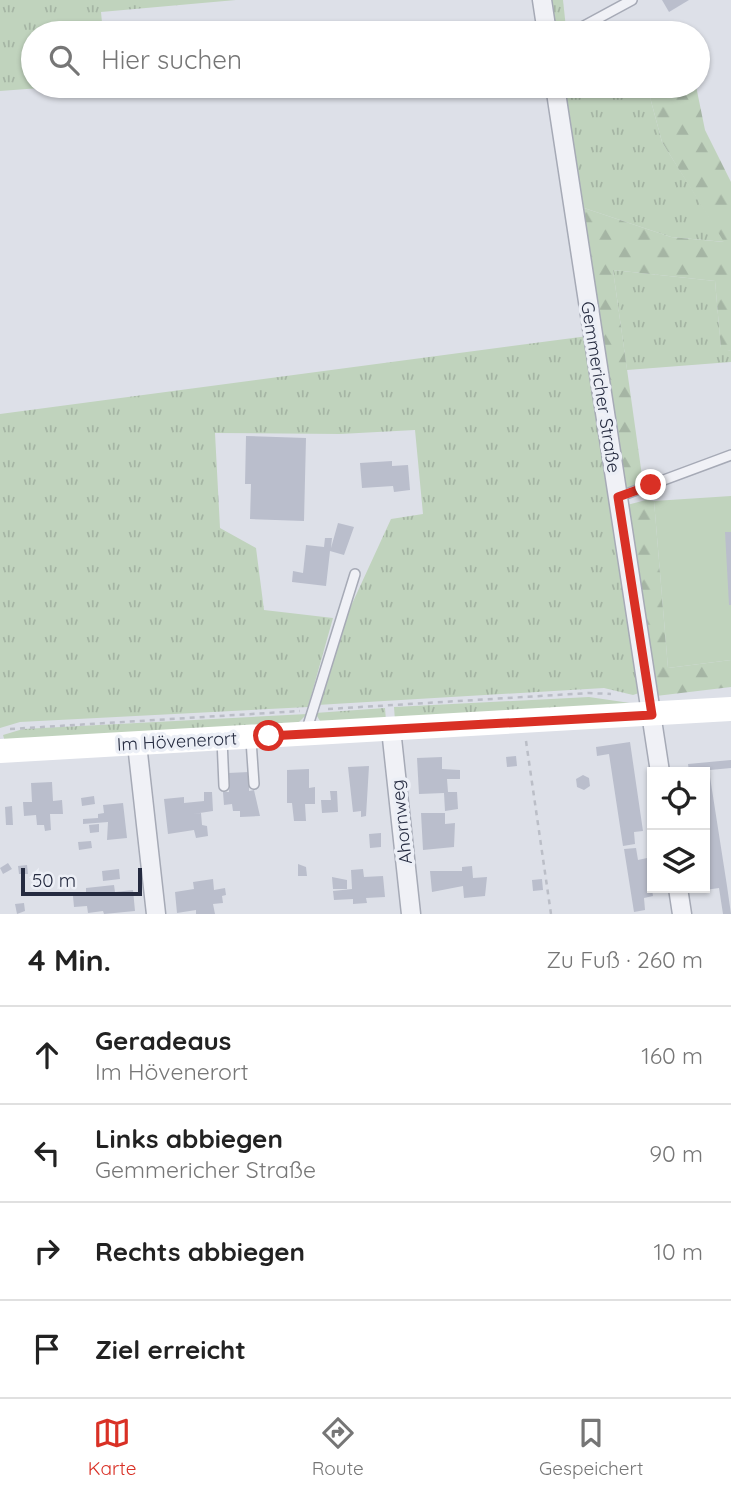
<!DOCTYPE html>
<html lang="de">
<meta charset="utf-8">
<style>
:root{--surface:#fff;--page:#f2f2f2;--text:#222;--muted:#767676;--line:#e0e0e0;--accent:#d93025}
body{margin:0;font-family:Quicksand,sans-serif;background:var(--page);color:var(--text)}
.controls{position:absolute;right:21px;bottom:21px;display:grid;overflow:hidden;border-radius:0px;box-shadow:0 2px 5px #0004}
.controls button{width:63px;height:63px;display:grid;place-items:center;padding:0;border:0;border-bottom:2px solid var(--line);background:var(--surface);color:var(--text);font:35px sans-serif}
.scale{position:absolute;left:21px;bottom:18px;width:121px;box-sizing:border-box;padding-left:7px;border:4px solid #252b40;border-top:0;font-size:19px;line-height:24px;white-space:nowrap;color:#252b40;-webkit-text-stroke:5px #eceff6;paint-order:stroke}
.stop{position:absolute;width:21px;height:21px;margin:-16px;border:5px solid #d93025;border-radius:50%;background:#fff}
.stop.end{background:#d93025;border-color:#fff;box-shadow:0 2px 7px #0008}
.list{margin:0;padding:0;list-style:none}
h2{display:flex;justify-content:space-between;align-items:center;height:91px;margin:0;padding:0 28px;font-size:30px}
h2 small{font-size:23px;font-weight:400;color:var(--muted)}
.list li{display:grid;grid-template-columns:46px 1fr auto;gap:21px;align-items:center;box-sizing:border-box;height:98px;padding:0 28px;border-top:2px solid var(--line)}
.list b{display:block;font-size:26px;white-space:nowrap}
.list p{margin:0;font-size:23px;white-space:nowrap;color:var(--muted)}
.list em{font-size:23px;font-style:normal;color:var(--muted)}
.icon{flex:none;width:38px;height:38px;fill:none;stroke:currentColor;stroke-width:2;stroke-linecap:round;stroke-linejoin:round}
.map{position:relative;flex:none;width:731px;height:914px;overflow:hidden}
.search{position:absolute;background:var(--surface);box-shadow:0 2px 5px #0004;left:21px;right:21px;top:21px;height:77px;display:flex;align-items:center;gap:18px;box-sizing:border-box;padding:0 24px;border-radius:38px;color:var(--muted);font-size:26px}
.sheet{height:483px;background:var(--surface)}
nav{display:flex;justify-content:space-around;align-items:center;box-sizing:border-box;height:98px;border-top:2px solid var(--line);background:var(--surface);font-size:19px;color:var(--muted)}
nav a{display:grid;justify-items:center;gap:4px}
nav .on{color:var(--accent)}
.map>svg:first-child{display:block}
.grass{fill:url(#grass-tufts)}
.forest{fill:url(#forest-firs)}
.garden{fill:#c0d3bd}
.building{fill:#babecc}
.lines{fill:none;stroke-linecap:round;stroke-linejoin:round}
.service-casing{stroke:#a6aab6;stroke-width:12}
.minor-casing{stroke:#a6aab6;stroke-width:21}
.path{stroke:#bbbec7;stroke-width:2.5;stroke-dasharray:5 5;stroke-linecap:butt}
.service{stroke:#f0f1f6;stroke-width:9}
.minor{stroke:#f0f1f6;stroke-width:18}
.secondary{stroke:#fff;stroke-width:24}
.route{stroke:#d93025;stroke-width:9}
.labels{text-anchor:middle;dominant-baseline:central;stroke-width:7;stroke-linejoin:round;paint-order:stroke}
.street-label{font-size:18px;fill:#252b40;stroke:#eceff6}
</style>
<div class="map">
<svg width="731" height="914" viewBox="0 0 731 914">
<defs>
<pattern id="grass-tufts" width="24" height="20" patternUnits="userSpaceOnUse" patternTransform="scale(1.75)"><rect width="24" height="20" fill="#c0d3bd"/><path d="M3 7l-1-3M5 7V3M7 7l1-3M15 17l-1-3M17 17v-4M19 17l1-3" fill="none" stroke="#a5b5a4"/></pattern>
<pattern id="forest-firs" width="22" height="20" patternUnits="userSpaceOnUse" patternTransform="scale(1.75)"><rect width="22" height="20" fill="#c0d3bd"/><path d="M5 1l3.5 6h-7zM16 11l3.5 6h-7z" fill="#a5b5a4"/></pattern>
</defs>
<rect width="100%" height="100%" fill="#dde0e8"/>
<g class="grass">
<path d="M 0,0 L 236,0 L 101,12 L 103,33 L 33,33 L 33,86 L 67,86 L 0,91 Z"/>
<path d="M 547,0 L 563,0 L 566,28 L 555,29 Z"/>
<path d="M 559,86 L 647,86 L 662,142 L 725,242 L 671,237 L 578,206 Z"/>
<path d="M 613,270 L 715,281 L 721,348 L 731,351 L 731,362 L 627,370 Z"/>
<path d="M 588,336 L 639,693 L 633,695 L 604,688 L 317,705 L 345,619 L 391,519 L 423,514 L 415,430 L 340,434 L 215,433 L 220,528 L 256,548 L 264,610 L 333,618 L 308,707 L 20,722 L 0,728 L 0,414 Z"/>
<path d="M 589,697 L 630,703 L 395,721 L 394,707 Z"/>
<path d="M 385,708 L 386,721 L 322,724 L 315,713 Z"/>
<path d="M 307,714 L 297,724 L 5,742 L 3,735 L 23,729 Z"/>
</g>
<g class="forest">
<path d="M 647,86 L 696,86 L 705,130 L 731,182 L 731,351 L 721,349 L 715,281 L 613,270 L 643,483 L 625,488 L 578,206 L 671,237 L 724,242 L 662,142 Z"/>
<path d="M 646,500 L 654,501 L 668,668 L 731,660 L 731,687 L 656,696 L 627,505 Z"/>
</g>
<path class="garden" d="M 731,496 L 731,660 L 668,668 L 654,501 Z"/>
<g class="building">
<path d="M 662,0 L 689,0 L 669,12 Z"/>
<path d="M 246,436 L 306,438 L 304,521 L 250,519 L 251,484 L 245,484 Z"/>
<path d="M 392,461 L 392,466 L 408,465 L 410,490 L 394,492 L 393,486 L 362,488 L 360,463 Z"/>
<path d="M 338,523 L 354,527 L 344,555 L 330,551 L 326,586 L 292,582 L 293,571 L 303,573 L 306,545 L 324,547 L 325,538 L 332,538 L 331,548 Z"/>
<path d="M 725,532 L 731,532 L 731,605 L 729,605 Z"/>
<path d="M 630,742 L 643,831 L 634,832 L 635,844 L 623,846 L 609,754 L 597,756 L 596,747 Z"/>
<path d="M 516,756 L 517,766 L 507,767 L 506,757 Z"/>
<path d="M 442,757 L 442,769 L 460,770 L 460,779 L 447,779 L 448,792 L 457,792 L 458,809 L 445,811 L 444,793 L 419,794 L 417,758 Z"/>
<path d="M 731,760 L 731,768 L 689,772 L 688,764 Z"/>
<path d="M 369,766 L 366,816 L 361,817 L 361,811 L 353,812 L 348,767 Z"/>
<path d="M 309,769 L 309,788 L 315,787 L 315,804 L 305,804 L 306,821 L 294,821 L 292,803 L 287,803 L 287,770 Z"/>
<path d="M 249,772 L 249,791 L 254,790 L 260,816 L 240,817 L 240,811 L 233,811 L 232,804 L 224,805 L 223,792 L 229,792 L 228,773 Z"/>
<path d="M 583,775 L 589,778 L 590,786 L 584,790 L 577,787 L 576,779 Z"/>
<path d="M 710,777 L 727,886 L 731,914 L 723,914 L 719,888 L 705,890 L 705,778 Z"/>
<path d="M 52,782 L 53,801 L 62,800 L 63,814 L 50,814 L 51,830 L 45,831 L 44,825 L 37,825 L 36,815 L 24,816 L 23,802 L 32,802 L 31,783 Z"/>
<path d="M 330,791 L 337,791 L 338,812 L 322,813 L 321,800 L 331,800 Z"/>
<path d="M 204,792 L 212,792 L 213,811 L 193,814 L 201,813 L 202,825 L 207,826 L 208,836 L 196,838 L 194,830 L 168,834 L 164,799 L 184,797 L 184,803 L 204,801 Z"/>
<path d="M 94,796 L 95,804 L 82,806 L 81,798 Z"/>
<path d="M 123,803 L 127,838 L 107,840 L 108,822 L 83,824 L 83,819 L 98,818 L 98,814 L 104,813 L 103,805 Z"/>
<path d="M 12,806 L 13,825 L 6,825 L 5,807 Z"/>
<path d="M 421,813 L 445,813 L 445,824 L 455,823 L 454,847 L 423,850 Z"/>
<path d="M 99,824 L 99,832 L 90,833 L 89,825 Z"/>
<path d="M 381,833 L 381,847 L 370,848 L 369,834 Z"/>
<path d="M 91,841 L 92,848 L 79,850 L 78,842 Z"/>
<path d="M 636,848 L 638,860 L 647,858 L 653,896 L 644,898 L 645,910 L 634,912 L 624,849 Z"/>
<path d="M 8,863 L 12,869 L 3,874 L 0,868 Z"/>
<path d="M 298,864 L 306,867 L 307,876 L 298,876 Z"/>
<path d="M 27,865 L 28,874 L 19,874 L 18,866 Z"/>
<path d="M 472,866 L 473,878 L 487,877 L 485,896 L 464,898 L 463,886 L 432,892 L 430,871 L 462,871 L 462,867 Z"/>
<path d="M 119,869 L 120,879 L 103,881 L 102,871 Z"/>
<path d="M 363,869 L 364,877 L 383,876 L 385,897 L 366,898 L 367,903 L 353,904 L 353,899 L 334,900 L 333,891 L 352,889 L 351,870 Z"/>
<path d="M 332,877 L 347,880 L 347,889 L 333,889 Z"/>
<path d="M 213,879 L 214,890 L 225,888 L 226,895 L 222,896 L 223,903 L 213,904 L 215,914 L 196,914 L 196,910 L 177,913 L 175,892 L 194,889 L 193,882 Z"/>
<path d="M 542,879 L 543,890 L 533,891 L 532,880 Z"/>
<path d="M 114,885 L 115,892 L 133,890 L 135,911 L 104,914 L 103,911 L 88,913 L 87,906 L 74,907 L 73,896 L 86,895 L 86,888 Z"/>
<path d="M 24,903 L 25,911 L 17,914 L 15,904 Z"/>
</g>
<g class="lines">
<g class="service-casing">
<g id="service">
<path d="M 571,33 L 632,0"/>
<path d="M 618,497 L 731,455"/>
<path d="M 306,732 L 355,574"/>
<path d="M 222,739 L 224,786"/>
<path d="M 251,740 L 254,784"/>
</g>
</g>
<g class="minor-casing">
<g id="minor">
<path d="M 542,0 L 547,33"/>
<path d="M 555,86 L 660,772"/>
<path d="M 391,729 L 411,914"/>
<path d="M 137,744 L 156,914"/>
<path d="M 678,888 L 682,914"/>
</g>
</g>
<g class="path">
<path d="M 328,709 L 589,693 L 611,694"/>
<path d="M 10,729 L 300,711"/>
<path d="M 526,741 L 551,914"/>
</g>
<use href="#service" class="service"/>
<use href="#minor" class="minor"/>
<path class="secondary" d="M 0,751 L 731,709"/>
</g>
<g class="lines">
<path class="route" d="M 269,736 L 652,715 L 618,497 L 651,485"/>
</g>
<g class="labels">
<g class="street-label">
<text transform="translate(601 387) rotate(81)">Gemmericher Straße</text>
<text transform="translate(177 741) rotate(-3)">Im Hövenerort</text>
<text transform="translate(401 822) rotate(-96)">Ahornweg</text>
</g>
</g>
</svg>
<div class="controls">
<button><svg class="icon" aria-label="locate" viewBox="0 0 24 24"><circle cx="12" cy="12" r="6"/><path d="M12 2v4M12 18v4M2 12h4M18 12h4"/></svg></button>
<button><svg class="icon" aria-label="layers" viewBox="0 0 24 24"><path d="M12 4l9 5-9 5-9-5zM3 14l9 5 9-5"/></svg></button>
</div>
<div class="scale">50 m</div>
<div class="stop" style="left:269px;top:736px"></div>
<div class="stop end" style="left:651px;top:485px"></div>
<div class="search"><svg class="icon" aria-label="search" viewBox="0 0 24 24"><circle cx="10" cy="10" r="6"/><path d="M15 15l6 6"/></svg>Hier suchen</div>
</div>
<section class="sheet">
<h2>4 Min.<small>Zu Fuß · 260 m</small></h2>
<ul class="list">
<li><svg class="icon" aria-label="ahead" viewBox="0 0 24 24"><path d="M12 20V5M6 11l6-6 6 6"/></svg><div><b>Geradeaus</b><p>Im Hövenerort</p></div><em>160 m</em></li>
<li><svg class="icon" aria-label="left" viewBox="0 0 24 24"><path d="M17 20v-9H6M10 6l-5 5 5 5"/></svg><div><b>Links abbiegen</b><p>Gemmericher Straße</p></div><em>90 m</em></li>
<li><svg class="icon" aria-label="right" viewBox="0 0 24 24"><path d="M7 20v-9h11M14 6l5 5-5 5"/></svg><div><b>Rechts abbiegen</b></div><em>10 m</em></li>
<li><svg class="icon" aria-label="arrive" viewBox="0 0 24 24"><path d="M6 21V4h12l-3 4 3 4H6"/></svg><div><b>Ziel erreicht</b></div></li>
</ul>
</section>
<nav>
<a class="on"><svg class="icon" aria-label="map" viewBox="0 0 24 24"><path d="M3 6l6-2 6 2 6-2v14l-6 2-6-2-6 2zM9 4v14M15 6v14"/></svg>Karte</a>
<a><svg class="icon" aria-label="directions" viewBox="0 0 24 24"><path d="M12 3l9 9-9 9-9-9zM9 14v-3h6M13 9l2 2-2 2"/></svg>Route</a>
<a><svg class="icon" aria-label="saved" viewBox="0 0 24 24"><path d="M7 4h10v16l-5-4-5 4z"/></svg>Gespeichert</a>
</nav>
